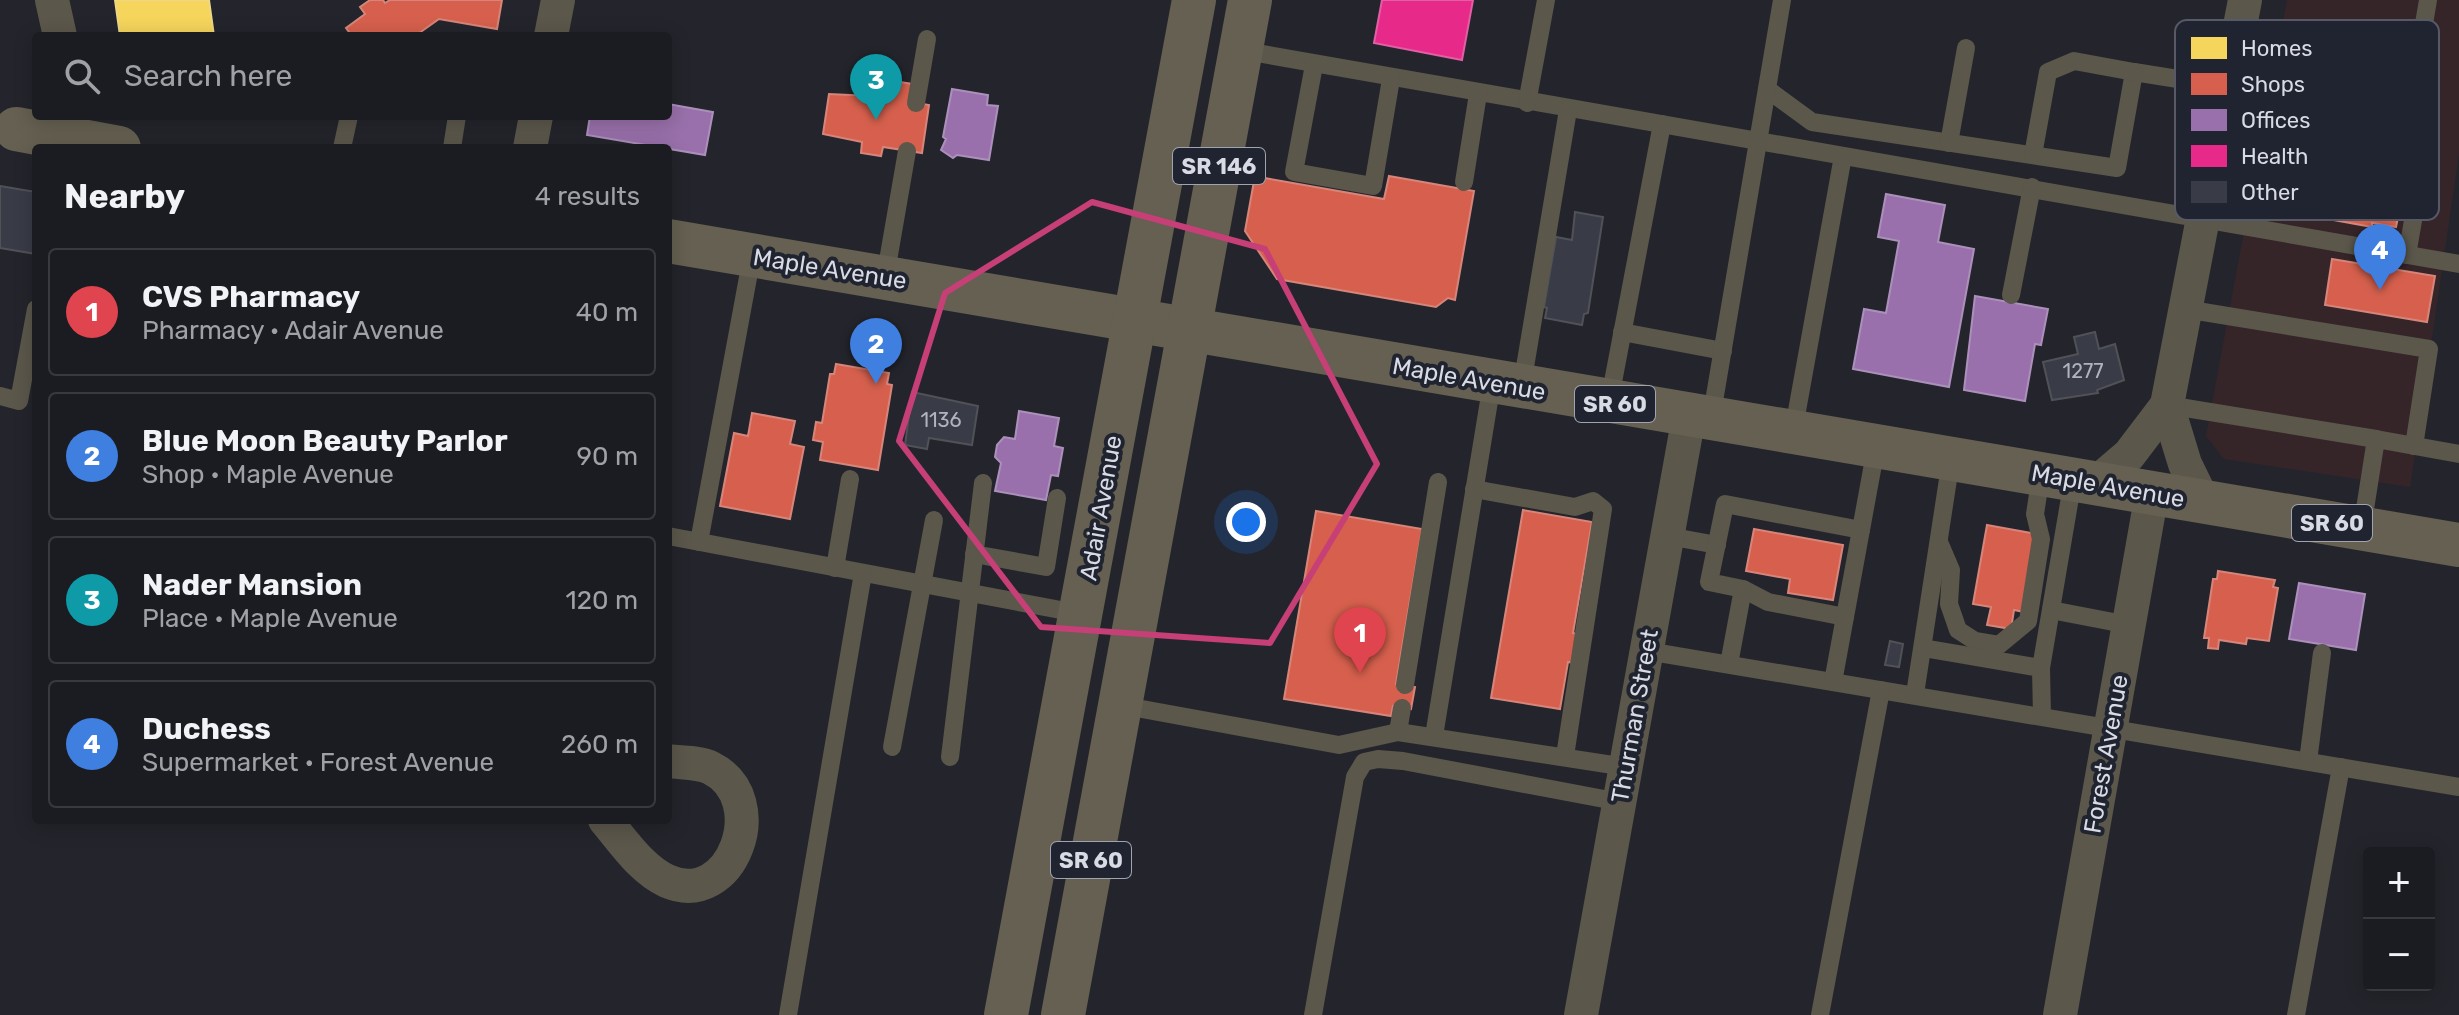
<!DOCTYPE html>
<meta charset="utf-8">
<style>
:root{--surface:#1b1c21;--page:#24252a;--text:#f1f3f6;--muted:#a0a1a5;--line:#393a3f;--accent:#999ba4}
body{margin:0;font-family:Rubik,sans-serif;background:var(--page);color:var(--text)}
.controls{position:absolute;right:24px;bottom:24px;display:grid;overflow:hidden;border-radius:8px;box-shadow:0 4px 20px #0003}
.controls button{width:72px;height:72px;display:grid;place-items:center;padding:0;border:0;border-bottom:2px solid var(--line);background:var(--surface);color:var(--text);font:40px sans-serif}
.you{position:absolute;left:1246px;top:522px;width:28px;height:28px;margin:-20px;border:6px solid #fff;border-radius:50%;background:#1a73e8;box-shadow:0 0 0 12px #1a73e833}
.badge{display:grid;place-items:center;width:52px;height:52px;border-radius:50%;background:var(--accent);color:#fff;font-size:26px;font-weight:700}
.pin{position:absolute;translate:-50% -66px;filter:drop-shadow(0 2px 4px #0008)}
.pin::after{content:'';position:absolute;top:42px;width:28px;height:24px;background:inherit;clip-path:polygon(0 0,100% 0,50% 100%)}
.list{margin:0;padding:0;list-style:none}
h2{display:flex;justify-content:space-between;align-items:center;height:104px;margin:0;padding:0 32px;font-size:34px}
h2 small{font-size:26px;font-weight:400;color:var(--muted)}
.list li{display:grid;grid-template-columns:52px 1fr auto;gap:24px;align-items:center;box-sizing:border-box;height:128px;margin:0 16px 16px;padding:0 16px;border:2px solid var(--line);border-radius:8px}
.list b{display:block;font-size:30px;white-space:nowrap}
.list p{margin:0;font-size:26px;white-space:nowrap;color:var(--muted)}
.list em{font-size:26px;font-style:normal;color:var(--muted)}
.icon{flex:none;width:44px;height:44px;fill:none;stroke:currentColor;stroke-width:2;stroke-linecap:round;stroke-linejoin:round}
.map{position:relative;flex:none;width:2459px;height:1015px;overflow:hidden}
.search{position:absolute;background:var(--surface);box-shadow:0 4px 20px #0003;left:32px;top:32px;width:640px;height:88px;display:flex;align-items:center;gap:20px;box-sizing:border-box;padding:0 28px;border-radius:8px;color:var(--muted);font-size:30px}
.panel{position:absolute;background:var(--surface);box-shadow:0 4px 20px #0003;left:32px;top:144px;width:640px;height:680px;border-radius:8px}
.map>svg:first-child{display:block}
.commercial{fill:#352529}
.homes{fill:#f6d55c;stroke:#edd785;stroke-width:2}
.shops{fill:#d6604d;stroke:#d7857a;stroke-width:2}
.offices{fill:#9970ab;stroke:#ac90bc;stroke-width:2}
.health{fill:#e7298a;stroke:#e25ea5;stroke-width:2}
.building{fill:#393b47;stroke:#505257;stroke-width:2}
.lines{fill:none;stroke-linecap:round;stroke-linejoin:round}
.service{stroke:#5b574b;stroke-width:18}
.minor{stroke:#5b574b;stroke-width:34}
.primary{stroke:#656051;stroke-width:44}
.marked{fill:none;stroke:#c63f76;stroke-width:6;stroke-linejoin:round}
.labels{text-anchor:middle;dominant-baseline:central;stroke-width:8;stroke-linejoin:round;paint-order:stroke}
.number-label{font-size:20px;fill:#b0b3bd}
.shield{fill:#202330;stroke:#a1a4ae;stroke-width:2}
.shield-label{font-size:22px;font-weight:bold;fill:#d8dbe4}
.street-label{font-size:24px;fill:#d8dbe4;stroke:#202330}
.key{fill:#202330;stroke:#575a66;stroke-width:2}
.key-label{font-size:22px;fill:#d8dbe4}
</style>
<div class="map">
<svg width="2459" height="1015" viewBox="0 0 2459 1015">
<rect width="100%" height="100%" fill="#24252c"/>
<path class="commercial" d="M 2287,0 L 2459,0 L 2459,154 L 2410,487 L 2224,459 L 2206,436 Z"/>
<path class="homes" d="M 115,0 L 209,0 L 214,36 L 120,36 Z"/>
<g class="shops">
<path d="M 370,0 L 383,0 L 385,3 L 390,0 L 502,0 L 497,29 L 439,19 L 415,36 L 352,36 L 346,28 L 365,14 L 360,7 Z"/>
<path d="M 888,80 L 913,84 L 911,102 L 929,105 L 922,153 L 883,147 L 881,156 L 861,153 L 862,142 L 823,134 L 829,94 L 872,96 L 873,89 L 886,91 Z"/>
<path d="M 2305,162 L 2379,176 L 2379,183 L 2404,187 L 2396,227 L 2372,223 L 2372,227 L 2295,213 Z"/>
<path d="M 1389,176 L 1474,191 L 1455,300 L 1448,298 L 1436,307 L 1277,279 L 1245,231 L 1254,181 L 1259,177 L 1384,199 Z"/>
<path d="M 2332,259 L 2435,276 L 2427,322 L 2325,305 Z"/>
<path d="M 836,364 L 889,373 L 887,384 L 892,385 L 878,470 L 820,460 L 823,442 L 813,440 L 816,422 L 822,423 L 830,374 L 834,374 Z"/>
<path d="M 752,413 L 795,421 L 790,444 L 804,447 L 790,519 L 720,506 L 734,433 L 748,436 Z"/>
<path d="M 1523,510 L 1592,522 L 1573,633 L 1584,636 L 1579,664 L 1568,662 L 1560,709 L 1491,698 Z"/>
<path d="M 1316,511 L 1422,529 L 1396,684 L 1415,687 L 1411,709 L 1393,706 L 1391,716 L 1284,699 Z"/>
<path d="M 1987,525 L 2037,534 L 2024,612 L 2014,610 L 2011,629 L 1987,625 L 1991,607 L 1973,604 Z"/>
<path d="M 1754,529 L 1843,545 L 1833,600 L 1788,593 L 1790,579 L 1746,571 Z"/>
<path d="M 2218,571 L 2275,580 L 2273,587 L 2278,588 L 2269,641 L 2247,638 L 2246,644 L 2219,640 L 2218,649 L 2208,648 L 2209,638 L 2204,638 L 2213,579 L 2217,579 Z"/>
</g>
<g class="offices">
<path d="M 952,89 L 988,95 L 987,105 L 998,106 L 989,160 L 957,155 L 953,158 L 941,150 L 946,139 L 943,137 Z"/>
<path d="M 668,104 L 713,112 L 705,155 L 587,135 L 590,116 L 668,116 Z"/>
<path d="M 1886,194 L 1945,205 L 1938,242 L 1974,249 L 1949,387 L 1853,369 L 1864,309 L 1886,313 L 1899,241 L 1878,237 Z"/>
<path d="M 1975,296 L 2048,309 L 2041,345 L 2035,344 L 2025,401 L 1964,390 Z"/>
<path d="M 1019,411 L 1059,418 L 1054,446 L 1063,448 L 1058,476 L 1051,475 L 1046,500 L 995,491 L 1001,463 L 995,457 L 997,445 L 1004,437 L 1015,439 Z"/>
<path d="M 2299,583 L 2365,594 L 2356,650 L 2289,639 Z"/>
</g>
<path class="health" d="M 1382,0 L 1473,0 L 1462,60 L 1374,43 Z"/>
<g class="building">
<path d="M 0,186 L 36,192 L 36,254 L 0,248 Z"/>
<path d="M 1575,212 L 1603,217 L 1588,313 L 1584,314 L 1582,325 L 1545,318 L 1547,308 L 1544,307 L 1556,237 L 1572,240 Z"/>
<path d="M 2095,332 L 2099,349 L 2115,344 L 2124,380 L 2097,390 L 2098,393 L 2052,400 L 2043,362 L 2078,354 L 2074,337 Z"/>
<path d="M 912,392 L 978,406 L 972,445 L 929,438 L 927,449 L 905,445 Z"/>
<path d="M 1890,641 L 1903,644 L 1899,667 L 1885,665 Z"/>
</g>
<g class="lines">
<g class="service">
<path d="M 1240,50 L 2459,264"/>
<path d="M 1314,65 L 1294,172 L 1373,186 L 1391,79"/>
<path d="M 1767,89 L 1812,122 L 2117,168 L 2134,72 L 2228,87"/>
<path d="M 916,103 L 927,39"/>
<path d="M 1527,103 L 1546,0"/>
<path d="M 2223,111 L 2426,146 L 2407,255"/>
<path d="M 1949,143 L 1966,48"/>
<path d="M 2404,143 L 2428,0"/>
<path d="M 342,148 L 349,116"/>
<path d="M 452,148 L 457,116"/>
<path d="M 2033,155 L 2048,72 L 2074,61 L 2134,72"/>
<path d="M 1464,182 L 1478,94"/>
<path d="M 885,278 L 907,151"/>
<path d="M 2011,295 L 2032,187"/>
<path d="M 2185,309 L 2429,349 L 2414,446"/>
<path d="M 1622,332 L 1723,351"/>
<path d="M 1522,385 L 1568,110"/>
<path d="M 0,396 L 19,401 L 36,309"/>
<path d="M 1609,403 L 1662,124"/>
<path d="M 2167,405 L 2376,439"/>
<path d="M 1711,419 L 1782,0"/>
<path d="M 1793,433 L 1843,156"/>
<path d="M 1474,489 L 1575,507 L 1593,501 L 1603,509 L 1565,756"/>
<path d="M 2362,528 L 2376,439 L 2459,454"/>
<path d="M 668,536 L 1082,614"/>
<path d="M 1668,536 L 1717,545"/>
<path d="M 699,542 L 752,256"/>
<path d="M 1939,542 L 1951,570 L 1949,604 L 1958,630 L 1975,641 L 1999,645 L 2028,621 L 2041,539 L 2035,514 L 2041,475"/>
<path d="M 974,554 L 1046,567 L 1057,498"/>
<path d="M 835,568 L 850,479"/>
<path d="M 2051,610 L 2129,625"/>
<path d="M 1845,617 L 1768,602 L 1743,589 L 1709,582 L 1725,504 L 1861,530"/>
<path d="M 1923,648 L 2041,668"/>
<path d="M 1647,651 L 2459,787"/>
<path d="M 1729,664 L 1743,589"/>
<path d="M 1833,682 L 1876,448"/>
<path d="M 1405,685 L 1438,482"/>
<path d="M 1915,694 L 1951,460"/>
<path d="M 1120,705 L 1339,745 L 1398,732 L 1626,767"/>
<path d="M 2042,716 L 2041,668 L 2073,480"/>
<path d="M 1398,732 L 1402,708"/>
<path d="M 1434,736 L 1492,383"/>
<path d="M 892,747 L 934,520"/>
<path d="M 950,757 L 983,483"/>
<path d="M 2308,761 L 2322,653"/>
<path d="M 788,1015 L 863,573"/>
<path d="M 1313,1015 L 1355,777 L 1364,762 L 1378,759 L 1403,761 L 1620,802"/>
<path d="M 1820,1015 L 1881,690"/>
<path d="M 2296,1015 L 2341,767"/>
</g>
<g class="minor">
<path d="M 52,0 L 60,36"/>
<path d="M 551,36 L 558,0"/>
<path d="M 530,148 L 536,116"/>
<path d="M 2167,405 L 2185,464 L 2204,503"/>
<path d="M 2095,484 L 2129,455 L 2167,405 L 2245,0"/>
<path d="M 605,820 C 623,841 641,869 667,881 C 732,910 773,799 711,768 C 699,762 681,763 668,761"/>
<path d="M 1581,1015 L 1689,416"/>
<path d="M 2060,1015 L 2152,493"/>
</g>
<g class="primary">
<path d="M 16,129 L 119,148"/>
<path d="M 668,241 L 2459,545"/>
<path d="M 1006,1015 L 1194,0"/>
<path d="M 1063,1015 L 1250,0"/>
</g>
</g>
<path class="marked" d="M 1092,202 L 1265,249 L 1377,464 L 1270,643 L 1041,627 L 899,441 L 945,293 Z"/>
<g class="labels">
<g class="number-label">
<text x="2083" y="371">1277</text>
<text x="941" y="420">1136</text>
</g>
<g class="shield">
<rect x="1173" y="148" width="92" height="36" rx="6"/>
<rect x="1575" y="386" width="80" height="36" rx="6"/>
<rect x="2292" y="505" width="80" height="36" rx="6"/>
<rect x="1051" y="842" width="80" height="36" rx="6"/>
</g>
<g class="shield-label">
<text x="1219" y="166">SR 146</text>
<text x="1615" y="404">SR 60</text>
<text x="2332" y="523">SR 60</text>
<text x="1091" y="860">SR 60</text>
</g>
<g class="street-label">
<text transform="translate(830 269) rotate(9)">Maple Avenue</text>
<text transform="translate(1469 379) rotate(10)">Maple Avenue</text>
<text transform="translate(2108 486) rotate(10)">Maple Avenue</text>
<text transform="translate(1101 508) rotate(-80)">Adair Avenue</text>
<text transform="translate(1635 716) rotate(-80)">Thurman Street</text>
<text transform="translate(2106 754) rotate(-80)">Forest Avenue</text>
</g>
</g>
<rect x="2175" y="20" width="264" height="200" rx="12" class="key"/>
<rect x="2191" y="37" width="36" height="22" fill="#f6d55c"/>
<rect x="2191" y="73" width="36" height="22" fill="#d6604d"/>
<rect x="2191" y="109" width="36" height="22" fill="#9970ab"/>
<rect x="2191" y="145" width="36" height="22" fill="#e7298a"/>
<rect x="2191" y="181" width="36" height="22" fill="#393b47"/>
<g class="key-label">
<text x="2241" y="56">Homes</text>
<text x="2241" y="92">Shops</text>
<text x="2241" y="128">Offices</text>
<text x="2241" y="164">Health</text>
<text x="2241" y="200">Other</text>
</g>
</svg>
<div class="controls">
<button>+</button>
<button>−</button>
</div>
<div class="you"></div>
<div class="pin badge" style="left:1360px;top:673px;background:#e0444e">1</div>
<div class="pin badge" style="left:876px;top:384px;background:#3f7fe0">2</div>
<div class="pin badge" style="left:876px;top:120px;background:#0f9aa8">3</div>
<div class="pin badge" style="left:2380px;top:290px;background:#3f7fe0">4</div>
<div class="search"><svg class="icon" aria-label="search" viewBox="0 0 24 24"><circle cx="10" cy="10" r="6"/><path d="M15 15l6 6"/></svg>Search here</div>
<section class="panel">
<h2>Nearby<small>4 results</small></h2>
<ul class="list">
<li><span class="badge" style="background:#e0444e">1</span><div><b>CVS Pharmacy</b><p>Pharmacy · Adair Avenue</p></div><em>40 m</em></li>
<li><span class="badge" style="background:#3f7fe0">2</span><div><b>Blue Moon Beauty Parlor</b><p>Shop · Maple Avenue</p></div><em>90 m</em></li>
<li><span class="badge" style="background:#0f9aa8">3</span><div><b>Nader Mansion</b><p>Place · Maple Avenue</p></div><em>120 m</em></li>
<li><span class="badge" style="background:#3f7fe0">4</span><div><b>Duchess</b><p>Supermarket · Forest Avenue</p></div><em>260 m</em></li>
</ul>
</section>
</div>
